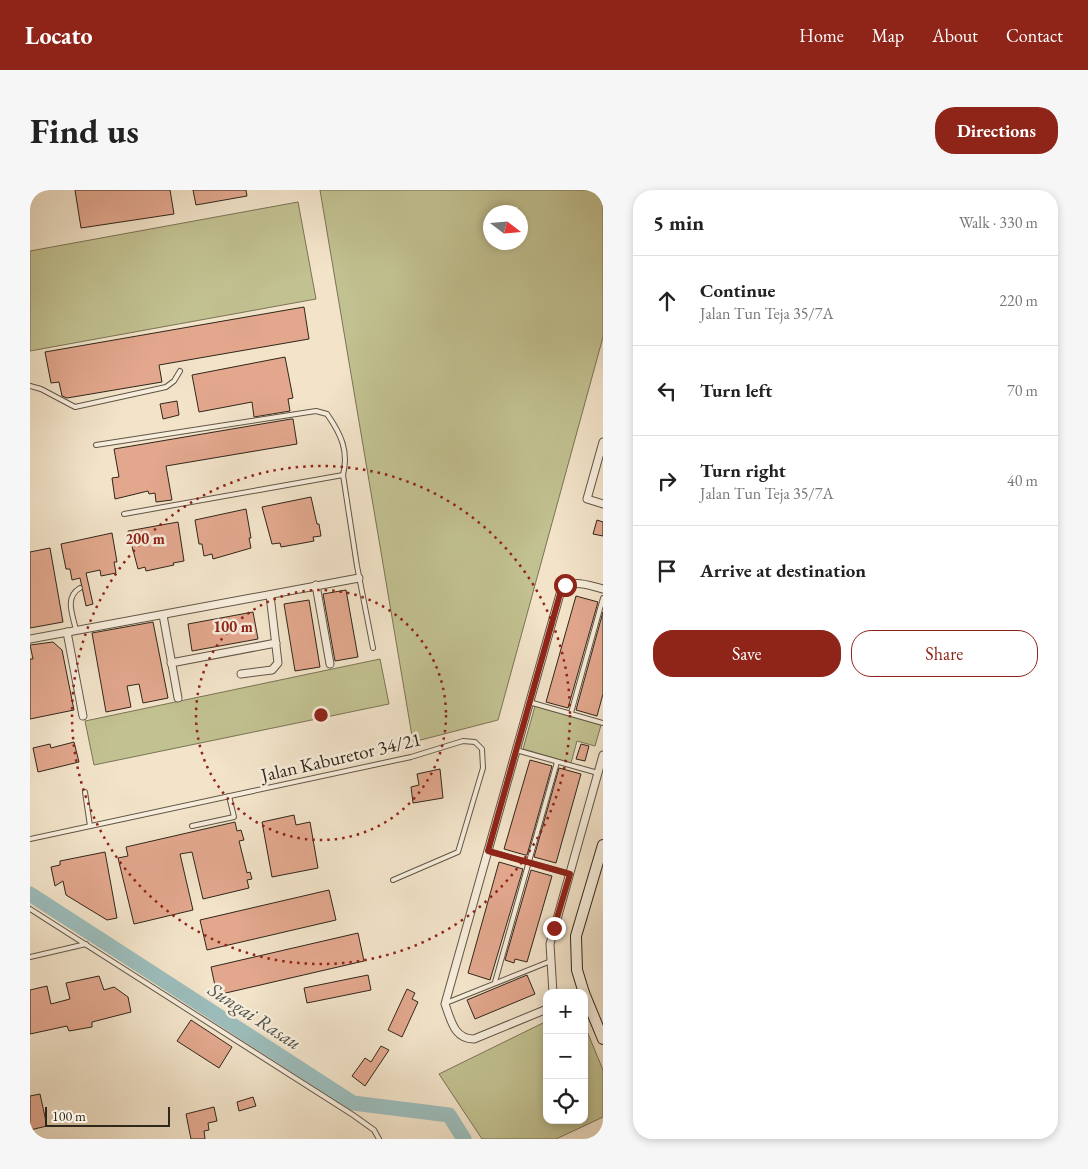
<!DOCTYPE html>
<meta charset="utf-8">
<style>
:root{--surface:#fff;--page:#f6f6f6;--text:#222;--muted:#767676;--line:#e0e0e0;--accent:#8f2418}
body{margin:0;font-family:"EB Garamond",serif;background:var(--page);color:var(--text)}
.controls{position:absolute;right:15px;bottom:15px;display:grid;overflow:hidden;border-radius:10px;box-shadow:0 2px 8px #0003}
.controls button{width:45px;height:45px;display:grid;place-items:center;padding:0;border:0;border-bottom:1px solid var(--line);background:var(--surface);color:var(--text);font:25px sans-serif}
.compass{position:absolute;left:453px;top:15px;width:45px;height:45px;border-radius:50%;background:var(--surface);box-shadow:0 2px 8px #0003;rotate:106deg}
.scale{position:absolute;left:15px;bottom:12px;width:125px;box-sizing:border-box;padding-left:5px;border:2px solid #30271b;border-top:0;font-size:14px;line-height:18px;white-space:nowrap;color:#30271b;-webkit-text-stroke:4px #f7eddc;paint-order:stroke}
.stop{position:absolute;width:15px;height:15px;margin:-11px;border:4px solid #8f2418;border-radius:50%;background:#fff}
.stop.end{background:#8f2418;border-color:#fff;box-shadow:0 1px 5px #0008}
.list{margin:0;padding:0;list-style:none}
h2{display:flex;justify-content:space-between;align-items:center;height:65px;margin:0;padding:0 20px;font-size:21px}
h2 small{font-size:16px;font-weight:400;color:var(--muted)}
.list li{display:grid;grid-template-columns:32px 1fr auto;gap:15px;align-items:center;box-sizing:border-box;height:90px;padding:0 20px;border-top:1px solid var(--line)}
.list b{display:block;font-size:19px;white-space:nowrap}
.list p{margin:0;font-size:16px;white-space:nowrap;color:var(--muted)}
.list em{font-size:16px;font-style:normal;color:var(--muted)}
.actions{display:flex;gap:10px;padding:15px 20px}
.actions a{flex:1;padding:11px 0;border:1px solid var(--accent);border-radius:20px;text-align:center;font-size:18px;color:var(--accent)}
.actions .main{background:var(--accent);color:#fff}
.icon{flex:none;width:28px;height:28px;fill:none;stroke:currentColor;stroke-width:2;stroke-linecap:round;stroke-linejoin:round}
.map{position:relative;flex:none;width:573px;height:949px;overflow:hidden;border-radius:20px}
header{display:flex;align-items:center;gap:30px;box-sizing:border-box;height:70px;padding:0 25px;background:var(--accent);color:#fff}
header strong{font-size:24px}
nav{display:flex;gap:28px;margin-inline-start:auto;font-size:18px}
.intro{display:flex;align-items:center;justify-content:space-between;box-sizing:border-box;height:120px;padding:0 30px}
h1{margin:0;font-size:35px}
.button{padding:12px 22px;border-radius:20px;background:var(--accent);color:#fff;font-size:18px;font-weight:700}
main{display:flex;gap:30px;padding:0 30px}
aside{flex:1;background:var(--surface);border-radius:20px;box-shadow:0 2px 8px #0003}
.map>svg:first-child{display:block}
.green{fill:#c2c191;stroke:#797456;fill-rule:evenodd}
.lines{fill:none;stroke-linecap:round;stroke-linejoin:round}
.river{stroke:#9cbdbc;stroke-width:15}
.building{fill:#e2a78d;stroke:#30271b}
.lane-casing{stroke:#605646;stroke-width:6}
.street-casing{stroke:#605646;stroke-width:9}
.secondary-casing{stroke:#30271b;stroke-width:12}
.lane{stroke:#f7eddc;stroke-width:4}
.street{stroke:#f7eddc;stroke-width:7}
.secondary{stroke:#f7eddc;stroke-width:10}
.route{stroke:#8f2418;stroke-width:6}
.ring{fill:none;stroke:#8f2418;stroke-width:2.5;stroke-dasharray:2.5 5}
.labels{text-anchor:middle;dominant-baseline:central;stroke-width:5;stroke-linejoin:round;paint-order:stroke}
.street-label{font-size:19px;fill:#30271b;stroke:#f7eddc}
.water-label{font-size:20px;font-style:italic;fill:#50544b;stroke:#f7eddc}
.centre{fill:#8f2418;stroke:#f7eddc;stroke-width:2.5}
.ring-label{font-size:15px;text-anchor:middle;font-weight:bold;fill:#8f2418;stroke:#f7eddc;stroke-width:5;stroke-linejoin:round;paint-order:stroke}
</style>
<header>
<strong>Locato</strong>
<nav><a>Home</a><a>Map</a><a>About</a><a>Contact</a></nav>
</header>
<div class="intro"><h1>Find us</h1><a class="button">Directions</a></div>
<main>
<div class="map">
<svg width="573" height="949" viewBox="0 0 573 949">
<rect width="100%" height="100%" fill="#f2e3c9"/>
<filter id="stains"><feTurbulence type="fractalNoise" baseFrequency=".004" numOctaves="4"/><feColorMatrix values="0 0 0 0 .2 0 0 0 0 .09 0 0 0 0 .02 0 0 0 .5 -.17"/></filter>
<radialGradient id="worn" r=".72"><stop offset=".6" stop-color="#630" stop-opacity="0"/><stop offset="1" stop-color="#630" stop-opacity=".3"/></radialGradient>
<g class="green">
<path d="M 290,0 L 573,0 L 573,147 L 468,530 L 383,552 ZM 460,22 L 490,22 L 490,52 L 460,52 Z"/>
<path d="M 268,12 L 286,109 L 0,161 L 0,61 Z"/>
<path d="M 350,469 L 359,514 L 64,575 L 55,531 Z"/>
<path d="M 505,516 L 571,535 L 565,556 L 547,551 L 541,573 L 493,559 Z"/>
<path d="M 517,831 L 517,930 L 554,930 L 554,834 L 573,880 L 573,927 L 526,949 L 452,949 L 409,884 Z"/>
</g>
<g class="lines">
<path class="river" d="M 0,704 L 323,913 L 419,925 L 434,949"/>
</g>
<g class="building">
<path d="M 45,0 L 140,0 L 144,24 L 51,38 Z"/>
<path d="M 163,0 L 216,0 L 217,6 L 166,15 Z"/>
<path d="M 274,117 L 279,149 L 129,175 L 132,192 L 37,208 L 32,206 L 29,192 L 21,193 L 15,162 Z"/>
<path d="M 255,167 L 263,208 L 258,209 L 260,221 L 224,227 L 222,212 L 169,222 L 162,185 Z"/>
<path d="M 147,211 L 149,225 L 133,229 L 130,214 Z"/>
<path d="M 261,229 L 263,229 L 267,254 L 136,276 L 142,310 L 126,312 L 125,303 L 119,304 L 118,301 L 85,309 L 82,288 L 89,287 L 84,259 Z"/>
<path d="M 281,307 L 287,334 L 289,334 L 291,346 L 283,347 L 284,351 L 268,354 L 251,357 L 250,353 L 242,354 L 232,317 Z"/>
<path d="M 216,319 L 221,348 L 219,348 L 221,358 L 183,369 L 182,364 L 174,366 L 172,354 L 169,354 L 165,330 Z"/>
<path d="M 567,330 L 573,332 L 573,346 L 563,344 Z"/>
<path d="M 148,332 L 154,371 L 143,373 L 144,375 L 116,381 L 115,377 L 108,379 L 98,341 Z"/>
<path d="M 82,343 L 87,372 L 84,372 L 86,383 L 71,386 L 70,380 L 56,383 L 63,414 L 56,416 L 50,388 L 42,390 L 40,379 L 36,379 L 31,354 Z"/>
<path d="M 20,358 L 33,432 L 0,438 L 0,362 Z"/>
<path d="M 316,400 L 328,467 L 305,471 L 293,404 Z"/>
<path d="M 546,406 L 568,412 L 538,518 L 516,512 Z"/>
<path d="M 279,410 L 290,477 L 265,481 L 254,414 Z"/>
<path d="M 223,422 L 228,449 L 162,461 L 158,434 Z"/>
<path d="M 573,422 L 573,504 L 567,526 L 546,520 Z"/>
<path d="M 123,432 L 138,508 L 113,513 L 109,494 L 97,496 L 101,517 L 76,522 L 62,443 Z"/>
<path d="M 23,452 L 32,460 L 44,520 L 0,529 L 0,469 L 3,469 L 0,455 Z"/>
<path d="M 44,552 L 49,572 L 8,582 L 3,558 L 20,554 L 21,558 Z"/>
<path d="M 551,554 L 559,556 L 555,571 L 546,569 Z"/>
<path d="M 500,570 L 522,576 L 497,665 L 495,665 L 474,659 Z"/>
<path d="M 529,578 L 551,584 L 526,673 L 504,667 Z"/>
<path d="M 410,579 L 413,608 L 383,613 L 381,597 L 389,595 L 387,584 Z"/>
<path d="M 264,625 L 266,635 L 280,632 L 288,678 L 242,687 L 232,632 Z"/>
<path d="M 205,632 L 207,641 L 211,640 L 214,650 L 209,651 L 217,683 L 220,682 L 222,689 L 217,690 L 219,698 L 173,709 L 162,662 L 150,664 L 163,720 L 104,734 L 88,668 L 98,666 L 96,657 Z"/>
<path d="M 75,662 L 87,728 L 77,730 L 36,705 L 33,691 L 25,696 L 21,677 L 30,675 L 30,671 Z"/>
<path d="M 469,672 L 493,679 L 460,790 L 438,783 Z"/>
<path d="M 501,680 L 522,686 L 497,772 L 485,769 L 484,773 L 475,770 Z"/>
<path d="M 299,700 L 306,730 L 177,760 L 170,730 Z"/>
<path d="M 328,743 L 334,771 L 187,805 L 181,777 Z"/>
<path d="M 338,785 L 341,800 L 277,813 L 274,798 Z"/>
<path d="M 497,785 L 505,804 L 445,829 L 437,810 Z"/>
<path d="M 69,786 L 74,800 L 84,797 L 98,807 L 101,822 L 62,832 L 62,837 L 39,841 L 37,836 L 0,844 L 0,800 L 17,796 L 21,814 L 40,809 L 36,793 Z"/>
<path d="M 377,799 L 385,803 L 382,809 L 388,812 L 372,847 L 358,840 Z"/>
<path d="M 161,830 L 202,857 L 189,878 L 147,851 Z"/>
<path d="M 351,856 L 359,860 L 335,896 L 322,886 L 335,868 L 341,872 Z"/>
<path d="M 10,904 L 17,936 L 0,940 L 0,906 Z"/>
<path d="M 223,907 L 226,916 L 209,921 L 207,912 Z"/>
<path d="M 184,917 L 187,931 L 178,933 L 179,940 L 174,941 L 175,949 L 161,949 L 156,924 Z"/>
</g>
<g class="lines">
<g class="lane-casing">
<g id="lane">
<path d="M 0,196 L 11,199 L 45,217 L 136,197 L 144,191 L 150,181"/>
<path d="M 66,255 L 286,221 L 297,224 C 311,244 319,261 313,285"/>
<path d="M 94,324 L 313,285 L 327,376 L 343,458"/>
<path d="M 46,440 C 43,426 34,407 50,398"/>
<path d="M 499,512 L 573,533"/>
<path d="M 541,523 L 573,408"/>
<path d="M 486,560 L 568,583"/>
<path d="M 55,602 L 60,636"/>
<path d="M 162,636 L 204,627 L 199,606"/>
<path d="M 0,649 L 381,567 L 433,551 L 445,552 L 452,559 L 453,578 L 428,662 L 363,690"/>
<path d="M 458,661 L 540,684"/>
<path d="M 0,719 L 323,925 L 344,940 L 349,949"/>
<path d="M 0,767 L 56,754"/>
<path d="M 465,792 L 527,572"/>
<path d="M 416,813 L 521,771"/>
</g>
</g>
<g class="street-casing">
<g id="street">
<path d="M 573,252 L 557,309 L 573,314"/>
<path d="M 286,395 L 300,474"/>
<path d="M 133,425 L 148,508"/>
<path d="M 37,442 L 53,526"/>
<path d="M 0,449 L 329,388"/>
<path d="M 141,473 L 246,453"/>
<path d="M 211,484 L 242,480 L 248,473 L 240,405"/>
<path d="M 523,803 L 520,754 L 573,565"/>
<path d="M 517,819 L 444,849 C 424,849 421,830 415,814 L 530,404 C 540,387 556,395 573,399"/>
</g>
</g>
<g class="secondary-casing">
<g id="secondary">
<path d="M 554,803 L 547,780 L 546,746 L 573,655"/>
<path d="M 554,803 L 573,849"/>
</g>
</g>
<use href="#lane" class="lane"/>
<use href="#street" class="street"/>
<use href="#secondary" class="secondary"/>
</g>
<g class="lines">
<path class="route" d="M 524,738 L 540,684 L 458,661 L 530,404 L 535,395"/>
</g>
<g class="ring">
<circle cx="291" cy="525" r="125"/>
<circle cx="291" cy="525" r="249"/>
</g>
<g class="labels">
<g class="street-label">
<text transform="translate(311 567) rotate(-13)">Jalan Kaburetor 34/21</text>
</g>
<g class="water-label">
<text transform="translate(225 826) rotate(33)">Sungai Rasau</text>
</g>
</g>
<circle cx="291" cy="525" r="8" class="centre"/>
<g class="ring-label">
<text x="115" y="354">200 m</text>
<text x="203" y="442">100 m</text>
</g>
<rect width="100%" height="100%" filter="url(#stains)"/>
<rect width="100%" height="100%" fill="url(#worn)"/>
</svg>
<div class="controls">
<button>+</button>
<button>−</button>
<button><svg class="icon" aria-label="locate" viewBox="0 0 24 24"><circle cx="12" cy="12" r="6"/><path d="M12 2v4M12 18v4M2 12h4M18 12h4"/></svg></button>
</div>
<svg class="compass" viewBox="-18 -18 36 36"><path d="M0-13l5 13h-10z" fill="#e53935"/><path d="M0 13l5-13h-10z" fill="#767676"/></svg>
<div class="scale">100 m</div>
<div class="stop" style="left:535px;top:395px"></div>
<div class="stop end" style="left:524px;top:738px"></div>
</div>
<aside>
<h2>5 min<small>Walk · 330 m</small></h2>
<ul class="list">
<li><svg class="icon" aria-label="ahead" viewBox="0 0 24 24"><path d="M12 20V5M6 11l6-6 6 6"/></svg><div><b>Continue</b><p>Jalan Tun Teja 35/7A</p></div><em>220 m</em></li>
<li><svg class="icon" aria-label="left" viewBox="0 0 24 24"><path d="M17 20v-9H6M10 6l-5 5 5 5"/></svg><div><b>Turn left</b></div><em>70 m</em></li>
<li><svg class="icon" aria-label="right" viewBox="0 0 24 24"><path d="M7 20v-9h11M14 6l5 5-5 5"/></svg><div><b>Turn right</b><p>Jalan Tun Teja 35/7A</p></div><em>40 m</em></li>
<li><svg class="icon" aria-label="arrive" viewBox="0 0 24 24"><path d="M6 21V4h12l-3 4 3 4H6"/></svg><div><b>Arrive at destination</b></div></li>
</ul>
<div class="actions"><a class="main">Save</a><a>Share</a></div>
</aside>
</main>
